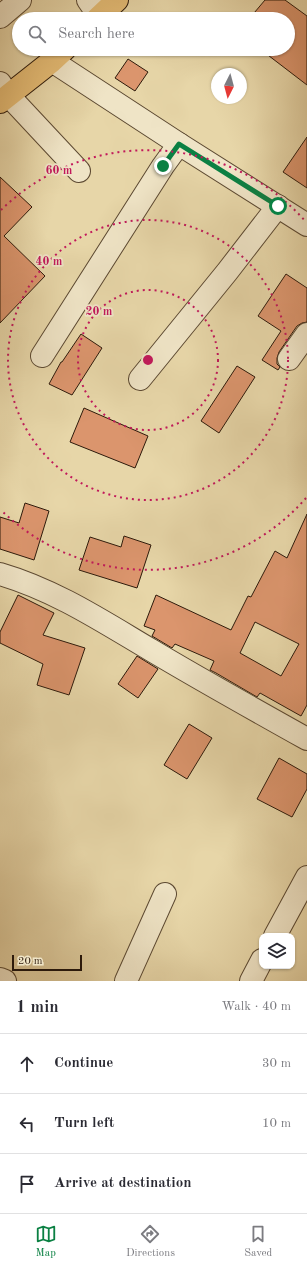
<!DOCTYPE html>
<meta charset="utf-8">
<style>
:root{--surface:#fff;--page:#f2f2f3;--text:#2b2b33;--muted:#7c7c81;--line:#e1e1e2;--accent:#0b8043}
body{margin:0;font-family:"Old Standard TT",serif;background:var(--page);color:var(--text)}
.controls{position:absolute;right:12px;bottom:12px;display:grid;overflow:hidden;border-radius:8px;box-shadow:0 1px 3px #0004}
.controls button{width:36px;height:36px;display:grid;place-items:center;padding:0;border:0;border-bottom:1px solid var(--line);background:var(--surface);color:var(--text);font:20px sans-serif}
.compass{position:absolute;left:211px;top:68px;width:36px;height:36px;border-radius:50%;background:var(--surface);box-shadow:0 1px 3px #0004;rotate:186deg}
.scale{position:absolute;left:12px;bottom:10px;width:70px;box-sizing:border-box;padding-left:4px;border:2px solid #2d1a0b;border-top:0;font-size:11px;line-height:14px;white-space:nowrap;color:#2d1a0b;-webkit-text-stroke:3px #efe4c6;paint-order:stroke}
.stop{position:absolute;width:12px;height:12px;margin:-9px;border:3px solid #0b8043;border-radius:50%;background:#fff}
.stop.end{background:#0b8043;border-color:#fff;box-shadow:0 1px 4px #0008}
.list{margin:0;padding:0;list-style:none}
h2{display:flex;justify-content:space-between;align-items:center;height:52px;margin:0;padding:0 16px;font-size:17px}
h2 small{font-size:13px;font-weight:400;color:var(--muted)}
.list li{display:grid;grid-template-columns:26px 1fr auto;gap:12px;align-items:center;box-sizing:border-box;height:60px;padding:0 16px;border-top:1px solid var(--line)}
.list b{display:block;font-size:15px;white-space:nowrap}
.list em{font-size:13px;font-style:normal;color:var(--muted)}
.icon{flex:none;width:22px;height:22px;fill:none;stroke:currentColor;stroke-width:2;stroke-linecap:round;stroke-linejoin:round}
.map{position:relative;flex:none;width:307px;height:981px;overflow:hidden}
.search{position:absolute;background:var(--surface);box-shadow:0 1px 3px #0004;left:12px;right:12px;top:12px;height:44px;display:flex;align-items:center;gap:10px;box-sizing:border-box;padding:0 14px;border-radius:22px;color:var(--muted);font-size:15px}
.sheet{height:232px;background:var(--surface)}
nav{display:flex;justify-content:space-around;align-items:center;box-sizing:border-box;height:56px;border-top:1px solid var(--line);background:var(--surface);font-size:11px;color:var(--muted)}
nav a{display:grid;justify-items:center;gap:2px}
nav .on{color:var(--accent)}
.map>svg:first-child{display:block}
.building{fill:#db956d;stroke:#2d1a0b;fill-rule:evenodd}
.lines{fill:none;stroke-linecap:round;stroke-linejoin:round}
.minor-casing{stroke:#5c4932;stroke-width:24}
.major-casing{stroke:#2d1a0b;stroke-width:24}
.minor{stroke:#efe4c6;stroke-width:22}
.major{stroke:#e4bb74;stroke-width:22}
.route{stroke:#0b8043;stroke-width:5}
.ring{fill:none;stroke:#c2185b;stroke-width:2;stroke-dasharray:2 4}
.centre{fill:#c2185b;stroke:#efe4c6;stroke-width:2}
.ring-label{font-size:12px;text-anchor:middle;font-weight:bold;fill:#c2185b;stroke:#efe4c6;stroke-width:3.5;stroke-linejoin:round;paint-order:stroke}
</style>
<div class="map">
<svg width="307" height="981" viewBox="0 0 307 981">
<rect width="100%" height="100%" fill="#e7d6a8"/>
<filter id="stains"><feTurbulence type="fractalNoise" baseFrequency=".005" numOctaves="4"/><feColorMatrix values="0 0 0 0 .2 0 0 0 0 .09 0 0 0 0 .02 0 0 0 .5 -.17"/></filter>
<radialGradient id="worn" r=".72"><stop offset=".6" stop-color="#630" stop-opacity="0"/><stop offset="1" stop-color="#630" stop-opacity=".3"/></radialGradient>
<g class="building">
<path d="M 265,0 L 285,0 L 307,16 L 307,85 L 260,49 L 288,49 L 288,19 L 249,19 Z"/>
<path d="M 128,59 L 148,72 L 135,91 L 115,78 Z"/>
<path d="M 307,137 L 307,188 L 283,172 Z"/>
<path d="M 0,177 L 32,207 L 4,236 L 45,276 L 0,323 Z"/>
<path d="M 286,274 L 307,288 L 307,322 L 302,323 L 297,326 L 279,352 L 277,358 L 277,364 L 280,367 L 278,370 L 262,360 L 281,331 L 258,316 Z"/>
<path d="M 81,334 L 102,348 L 72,395 L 49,384 L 61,362 L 62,362 Z"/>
<path d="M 237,366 L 255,377 L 219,433 L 201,421 Z"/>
<path d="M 84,408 L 148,436 L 135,468 L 70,442 Z"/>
<path d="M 25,503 L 49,511 L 34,560 L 0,549 L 0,517 L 19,523 Z"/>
<path d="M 307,514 L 307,705 L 301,716 L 260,693 L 257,697 L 216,673 L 210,670 L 214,661 L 175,644 L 172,648 L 152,636 L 155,630 L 144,626 L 156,595 L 231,630 L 248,596 L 251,597 L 275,551 L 287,558 ZM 255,622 L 299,644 L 281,676 L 240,653 Z"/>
<path d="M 124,536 L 151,545 L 137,588 L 79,570 L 90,537 L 121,547 Z"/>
<path d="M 18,595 L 54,613 L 43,635 L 85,648 L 69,695 L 37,685 L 43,664 L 0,643 L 0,632 Z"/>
<path d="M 137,656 L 158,669 L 138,698 L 118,684 Z"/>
<path d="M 189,724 L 212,738 L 187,779 L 164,765 Z"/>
<path d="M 279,758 L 307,774 L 307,789 L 292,817 L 257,799 Z"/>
</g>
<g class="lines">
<g class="minor-casing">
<g id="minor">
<path d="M 88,0 L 99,16"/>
<path d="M 0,17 L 20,0"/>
<path d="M 52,61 L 179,144 L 307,225"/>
<path d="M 0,83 L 8,95 L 79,171"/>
<path d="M 42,356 L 163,166 L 179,144"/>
<path d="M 289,359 L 307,334"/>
<path d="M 140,379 L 227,272 L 278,206"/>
<path d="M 0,574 C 55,590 102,621 151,650 C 203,681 255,710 307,739"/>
<path d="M 275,936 L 307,877"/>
<path d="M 0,979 L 5,981"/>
<path d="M 126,981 L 165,894"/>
<path d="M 251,981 L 262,960"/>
</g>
</g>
<g class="major-casing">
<g id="major">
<path d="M 97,19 L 117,0"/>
<path d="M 0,102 L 52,61 L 65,49"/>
</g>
</g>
<use href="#minor" class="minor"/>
<use href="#major" class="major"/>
</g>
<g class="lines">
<path class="route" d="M 163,166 L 179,144 L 278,206"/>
</g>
<g class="ring">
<circle cx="148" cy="360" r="70"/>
<circle cx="148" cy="360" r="140"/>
<path d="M306 498A210 210 0 0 1 1 510M1 210A210 210 0 0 1 306 222"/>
</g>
<circle cx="148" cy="360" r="6" class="centre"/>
<g class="ring-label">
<text x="59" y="174">60 m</text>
<text x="49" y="265">40 m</text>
<text x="99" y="315">20 m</text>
</g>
<rect width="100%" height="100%" filter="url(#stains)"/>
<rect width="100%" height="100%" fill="url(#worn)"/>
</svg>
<div class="controls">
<button><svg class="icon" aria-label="layers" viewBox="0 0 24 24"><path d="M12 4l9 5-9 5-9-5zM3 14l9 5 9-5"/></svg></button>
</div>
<svg class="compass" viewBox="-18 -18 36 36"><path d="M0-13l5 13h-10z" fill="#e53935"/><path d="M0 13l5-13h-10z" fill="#7c7c81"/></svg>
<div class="scale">20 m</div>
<div class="stop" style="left:278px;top:206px"></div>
<div class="stop end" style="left:163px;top:166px"></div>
<div class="search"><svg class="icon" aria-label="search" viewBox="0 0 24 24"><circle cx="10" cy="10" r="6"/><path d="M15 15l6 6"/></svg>Search here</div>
</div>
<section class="sheet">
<h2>1 min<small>Walk · 40 m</small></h2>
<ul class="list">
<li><svg class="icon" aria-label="ahead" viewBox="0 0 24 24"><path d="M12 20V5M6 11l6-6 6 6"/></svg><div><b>Continue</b></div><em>30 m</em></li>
<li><svg class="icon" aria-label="left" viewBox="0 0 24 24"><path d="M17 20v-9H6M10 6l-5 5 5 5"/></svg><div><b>Turn left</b></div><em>10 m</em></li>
<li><svg class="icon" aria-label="arrive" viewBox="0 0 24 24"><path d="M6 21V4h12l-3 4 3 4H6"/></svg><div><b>Arrive at destination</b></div></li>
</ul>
</section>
<nav>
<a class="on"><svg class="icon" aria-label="map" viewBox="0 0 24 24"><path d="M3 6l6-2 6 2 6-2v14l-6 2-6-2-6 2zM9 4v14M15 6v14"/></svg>Map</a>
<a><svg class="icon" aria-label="directions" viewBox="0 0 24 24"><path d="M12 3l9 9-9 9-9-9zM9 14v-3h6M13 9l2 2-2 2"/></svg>Directions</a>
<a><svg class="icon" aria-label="saved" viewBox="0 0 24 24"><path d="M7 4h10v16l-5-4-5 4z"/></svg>Saved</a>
</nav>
